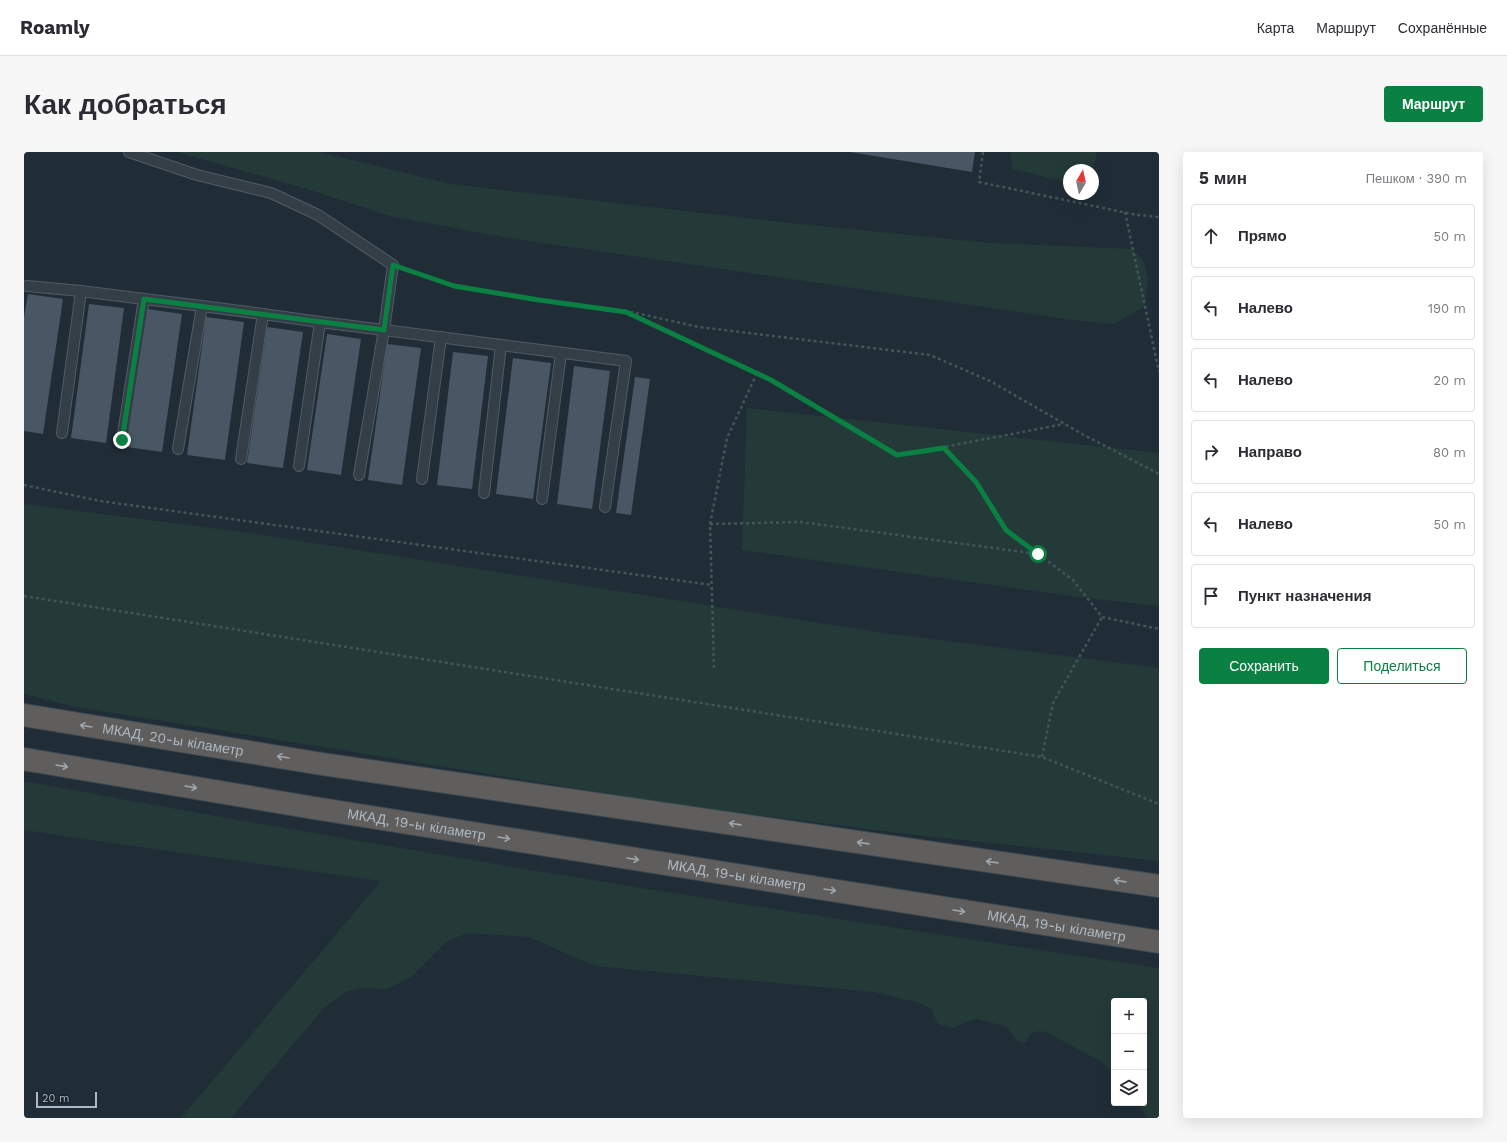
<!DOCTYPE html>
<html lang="ru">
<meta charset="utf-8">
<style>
:root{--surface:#fff;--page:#f7f7f7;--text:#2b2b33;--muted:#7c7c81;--line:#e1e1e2;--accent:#0b8043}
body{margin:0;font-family:"Work Sans",sans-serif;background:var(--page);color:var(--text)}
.controls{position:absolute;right:12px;bottom:12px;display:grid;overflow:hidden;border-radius:4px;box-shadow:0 4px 16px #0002}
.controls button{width:36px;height:36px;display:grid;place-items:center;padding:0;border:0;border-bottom:1px solid var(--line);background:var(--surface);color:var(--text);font:20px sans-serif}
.compass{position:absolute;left:1039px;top:12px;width:36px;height:36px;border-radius:50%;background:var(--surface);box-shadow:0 4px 16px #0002;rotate:9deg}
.scale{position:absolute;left:12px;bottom:10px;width:61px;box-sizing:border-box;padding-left:4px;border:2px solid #adb9c4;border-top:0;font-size:11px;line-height:14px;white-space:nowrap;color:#adb9c4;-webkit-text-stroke:3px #19232c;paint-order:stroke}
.stop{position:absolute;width:12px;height:12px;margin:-9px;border:3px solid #0b8043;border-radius:50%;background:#fff}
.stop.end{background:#0b8043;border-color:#fff;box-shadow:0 1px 4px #0008}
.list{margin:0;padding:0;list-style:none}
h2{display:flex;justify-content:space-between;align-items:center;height:52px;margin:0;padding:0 16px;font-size:17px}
h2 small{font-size:13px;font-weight:400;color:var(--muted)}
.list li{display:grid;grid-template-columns:26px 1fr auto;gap:12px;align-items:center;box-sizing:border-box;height:64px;margin:0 8px 8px;padding:0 8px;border:1px solid var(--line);border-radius:4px}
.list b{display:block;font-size:15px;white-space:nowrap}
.list em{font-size:13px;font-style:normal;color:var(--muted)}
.actions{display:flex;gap:8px;padding:12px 16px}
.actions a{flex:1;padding:9px 0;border:1px solid var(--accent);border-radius:4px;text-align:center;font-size:14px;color:var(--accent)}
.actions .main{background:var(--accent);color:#fff}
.icon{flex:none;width:22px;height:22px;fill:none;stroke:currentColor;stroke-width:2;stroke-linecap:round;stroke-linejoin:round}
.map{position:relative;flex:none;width:1135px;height:966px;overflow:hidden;border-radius:4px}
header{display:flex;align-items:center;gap:24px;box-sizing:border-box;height:56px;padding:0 20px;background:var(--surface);border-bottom:1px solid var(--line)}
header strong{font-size:19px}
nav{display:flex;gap:22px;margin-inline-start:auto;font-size:14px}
.intro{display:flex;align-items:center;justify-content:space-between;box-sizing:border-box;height:96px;padding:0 24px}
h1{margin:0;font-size:28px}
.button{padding:10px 18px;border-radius:4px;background:var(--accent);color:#fff;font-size:14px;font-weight:700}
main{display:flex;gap:24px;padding:0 24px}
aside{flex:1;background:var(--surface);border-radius:4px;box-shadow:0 4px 16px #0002}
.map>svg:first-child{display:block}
.green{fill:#233a38}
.building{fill:#485763}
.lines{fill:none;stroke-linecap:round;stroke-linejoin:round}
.service-casing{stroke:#515c65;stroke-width:12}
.trunk-casing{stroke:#3e4952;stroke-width:24}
.path{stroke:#415656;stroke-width:2.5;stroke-dasharray:3 3;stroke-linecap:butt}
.service{stroke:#333e47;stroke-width:10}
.trunk{stroke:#5f5e5c;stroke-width:22}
.oneway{stroke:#9da7af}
.route{stroke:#0b8043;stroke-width:5}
.labels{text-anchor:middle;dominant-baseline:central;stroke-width:3;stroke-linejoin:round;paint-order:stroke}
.street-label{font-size:14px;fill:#adb9c4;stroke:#19232c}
</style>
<header>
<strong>Roamly</strong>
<nav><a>Карта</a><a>Маршрут</a><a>Сохранённые</a></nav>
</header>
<div class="intro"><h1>Как добраться</h1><a class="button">Маршрут</a></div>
<main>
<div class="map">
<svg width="1135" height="966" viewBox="0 0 1135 966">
<rect width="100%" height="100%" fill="#202d37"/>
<g class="green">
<path d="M 153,0 L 296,0 L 426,32 L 766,71 L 966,91 L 1108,97 L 1119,108 L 1124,126 L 1121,154 L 1090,172 L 1050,168 L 485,86 L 366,64 L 280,36 Z"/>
<path d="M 986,0 L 1073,0 L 1070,14 L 1065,18 L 1045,18 L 1045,31 L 989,17 Z"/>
<path d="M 723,256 L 1135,301 L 1135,454 L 1062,446 L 718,398 Z"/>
<path d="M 0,352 L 225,381 L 859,481 L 1135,516 L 1135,709 L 875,681 L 649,652 L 47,554 L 0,542 Z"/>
<path d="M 0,629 C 377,700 756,759 1135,816 L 1135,966 L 1124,966 L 1114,951 L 1120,951 L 1120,849 L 1090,849 L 1090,923 L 1078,910 L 1022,880 C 1011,878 1007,880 1002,890 L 994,890 L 983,875 L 954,867 L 944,869 L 930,876 L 914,872 L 907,857 L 896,851 L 850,840 L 571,814 L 505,785 L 444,781 L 423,789 L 388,824 L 364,837 L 342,836 L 321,840 L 299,857 L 207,966 L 157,966 L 357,729 L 67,688 L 0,678 Z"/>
</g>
<g class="building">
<path d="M 826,0 L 951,0 L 948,20 Z"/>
<path d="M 4,142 L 39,147 L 19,282 L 0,279 L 0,165 Z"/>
<path d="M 65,152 L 100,156 L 82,291 L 47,286 Z"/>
<path d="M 123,157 L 158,162 L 138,300 L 103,295 Z"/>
<path d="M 182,165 L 220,170 L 201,308 L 163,303 Z"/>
<path d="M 243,175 L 279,180 L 259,316 L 223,311 Z"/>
<path d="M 303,182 L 337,187 L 317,323 L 283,318 Z"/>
<path d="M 363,192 L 397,196 L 378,333 L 344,328 Z"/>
<path d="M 429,200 L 464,204 L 448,337 L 413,333 Z"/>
<path d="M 489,206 L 527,211 L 509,347 L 472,342 Z"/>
<path d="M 550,214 L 586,219 L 568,357 L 533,352 Z"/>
<path d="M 611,225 L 626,227 L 607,363 L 592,361 Z"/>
</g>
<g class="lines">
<g class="service-casing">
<g id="service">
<path d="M 105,0 L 173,23 L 247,41 L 294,63 L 369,113 L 360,178 L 602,209 L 581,355"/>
<path d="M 3,134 L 57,139 L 38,281"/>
<path d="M 57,139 L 120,147 L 98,288"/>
<path d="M 120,147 L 178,154 L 154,297"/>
<path d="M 178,154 L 239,162"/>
<path d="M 217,307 L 239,162 L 296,170"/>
<path d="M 275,314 L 296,170 L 360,178 L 335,323"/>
<path d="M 398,327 L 417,185"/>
<path d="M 460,341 L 477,193"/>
<path d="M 518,347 L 537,201"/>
</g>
</g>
<g class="trunk-casing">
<g id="trunk">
<path id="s1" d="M 0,563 L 298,612 L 1135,734"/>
<path id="s2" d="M 0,607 L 290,656 L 1135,790"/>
</g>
</g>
<g class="path">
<path d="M 959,0 L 955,30 L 1113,63 L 1135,65"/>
<path d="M 1101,60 L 1135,220"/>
<path d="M 383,117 L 430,134 L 515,148 L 612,161 L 675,175 L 906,203 L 966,229 L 1058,282 L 1135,322"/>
<path d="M 604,161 L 747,228 L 873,303 L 920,295 L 1040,272"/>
<path d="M 920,296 L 952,330 L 982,378 L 1049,428 L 1078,465 L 1135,477"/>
<path d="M 0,333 L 76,349 L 688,433"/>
<path d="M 686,372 L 777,370 L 1014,402"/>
<path d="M 0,444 L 1018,605 L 1135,652"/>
<path d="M 690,516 L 686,372 L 703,286 L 733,221"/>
<path d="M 1018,605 L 1029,551 L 1078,465"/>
</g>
<use href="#service" class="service"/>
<use href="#trunk" class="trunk"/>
</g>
<defs><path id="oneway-shaft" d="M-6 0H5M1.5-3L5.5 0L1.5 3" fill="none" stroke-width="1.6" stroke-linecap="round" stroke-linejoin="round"/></defs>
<g class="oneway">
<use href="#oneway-shaft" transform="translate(62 574) rotate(-171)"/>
<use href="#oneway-shaft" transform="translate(259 605) rotate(-171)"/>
<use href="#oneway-shaft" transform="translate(38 614) rotate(10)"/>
<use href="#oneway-shaft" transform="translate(167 635) rotate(10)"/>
<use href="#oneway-shaft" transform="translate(711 672) rotate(-172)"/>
<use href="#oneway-shaft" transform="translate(480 686) rotate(9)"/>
<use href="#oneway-shaft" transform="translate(839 691) rotate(-172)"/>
<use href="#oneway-shaft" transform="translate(609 707) rotate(9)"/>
<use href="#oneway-shaft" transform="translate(968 710) rotate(-172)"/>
<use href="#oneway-shaft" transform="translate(1096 729) rotate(-172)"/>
<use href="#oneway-shaft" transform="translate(806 738) rotate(9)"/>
<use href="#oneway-shaft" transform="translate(935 759) rotate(9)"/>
</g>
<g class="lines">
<path class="route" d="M 98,288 L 120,147 L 360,178 L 369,113 L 430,134 L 515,148 L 602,160 L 747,228 L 873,303 L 920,296 L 952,330 L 982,378 L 1014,402"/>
</g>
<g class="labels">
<g class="street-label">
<text stroke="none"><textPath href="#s1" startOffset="151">МКАД, 20-ы кіламетр</textPath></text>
<text stroke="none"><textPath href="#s2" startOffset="398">МКАД, 19-ы кіламетр</textPath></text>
<text stroke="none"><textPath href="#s2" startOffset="722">МКАД, 19-ы кіламетр</textPath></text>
<text stroke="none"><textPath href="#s2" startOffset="1046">МКАД, 19-ы кіламетр</textPath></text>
</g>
</g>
</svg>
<div class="controls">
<button>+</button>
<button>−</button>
<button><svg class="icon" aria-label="layers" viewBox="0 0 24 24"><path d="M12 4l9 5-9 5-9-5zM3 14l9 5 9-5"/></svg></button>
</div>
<svg class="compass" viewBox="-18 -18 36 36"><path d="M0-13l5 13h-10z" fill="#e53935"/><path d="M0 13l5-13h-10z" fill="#7c7c81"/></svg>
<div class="scale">20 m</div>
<div class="stop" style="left:1014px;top:402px"></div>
<div class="stop end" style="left:98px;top:288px"></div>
</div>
<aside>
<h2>5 мин<small>Пешком · 390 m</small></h2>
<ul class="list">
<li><svg class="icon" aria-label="ahead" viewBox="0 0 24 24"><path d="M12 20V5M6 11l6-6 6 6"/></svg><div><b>Прямо</b></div><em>50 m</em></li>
<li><svg class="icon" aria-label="left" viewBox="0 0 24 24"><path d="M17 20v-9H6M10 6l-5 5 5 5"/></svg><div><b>Налево</b></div><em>190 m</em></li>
<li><svg class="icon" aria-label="left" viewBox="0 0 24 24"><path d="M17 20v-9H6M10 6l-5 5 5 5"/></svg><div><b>Налево</b></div><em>20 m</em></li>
<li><svg class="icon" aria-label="right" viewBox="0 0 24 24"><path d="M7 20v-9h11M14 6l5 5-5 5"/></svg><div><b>Направо</b></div><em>80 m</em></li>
<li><svg class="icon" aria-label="left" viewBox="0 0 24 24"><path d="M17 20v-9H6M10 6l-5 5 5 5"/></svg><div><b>Налево</b></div><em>50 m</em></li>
<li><svg class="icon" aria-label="arrive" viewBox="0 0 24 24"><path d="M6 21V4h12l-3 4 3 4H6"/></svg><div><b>Пункт назначения</b></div></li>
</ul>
<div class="actions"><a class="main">Сохранить</a><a>Поделиться</a></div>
</aside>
</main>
